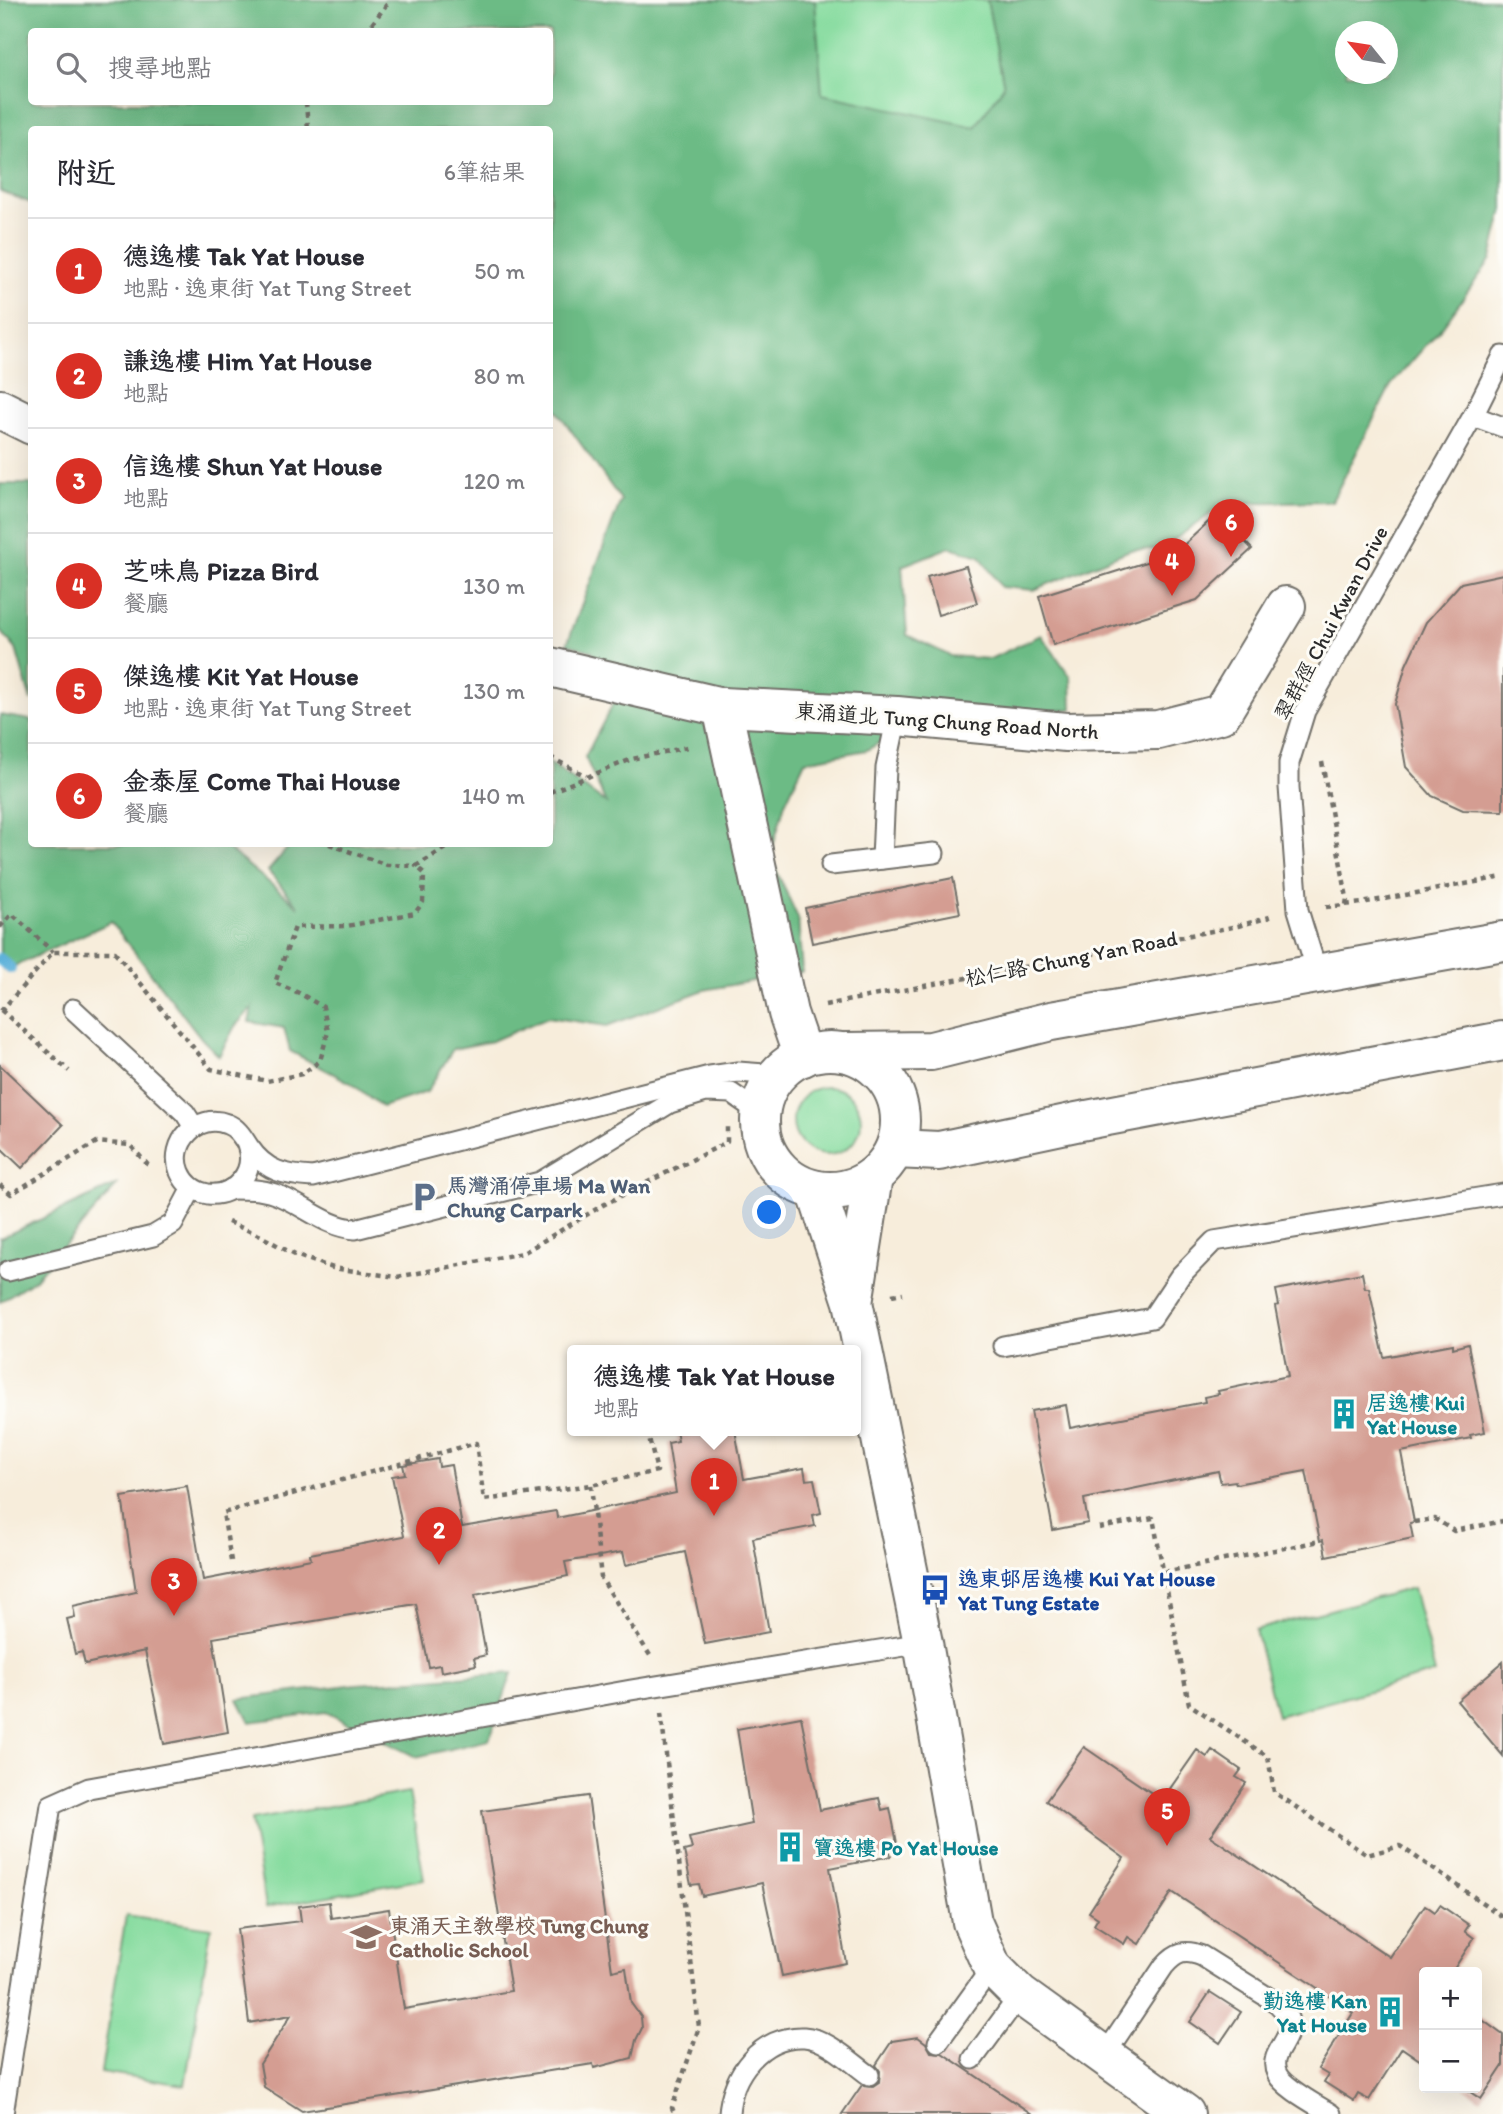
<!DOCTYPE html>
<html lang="zh-TW">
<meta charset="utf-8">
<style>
:root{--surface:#fff;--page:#f2f2f3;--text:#2b2b33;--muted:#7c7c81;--line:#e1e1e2;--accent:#d93025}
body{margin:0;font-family:Itim,"LXGW WenKai TC",sans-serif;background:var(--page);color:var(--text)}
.controls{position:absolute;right:21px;bottom:21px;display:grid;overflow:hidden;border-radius:7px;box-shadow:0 7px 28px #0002}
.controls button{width:63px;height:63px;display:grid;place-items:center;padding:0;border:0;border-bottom:2px solid var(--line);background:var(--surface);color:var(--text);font:35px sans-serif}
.compass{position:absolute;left:1335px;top:21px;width:63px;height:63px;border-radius:50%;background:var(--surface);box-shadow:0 7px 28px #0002;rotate:300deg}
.you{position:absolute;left:770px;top:1213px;width:24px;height:24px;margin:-18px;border:5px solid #fff;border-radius:50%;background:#1a73e8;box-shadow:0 0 0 10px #1a73e833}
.badge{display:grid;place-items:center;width:46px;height:46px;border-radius:50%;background:var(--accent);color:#fff;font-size:23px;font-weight:700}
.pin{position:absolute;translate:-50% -58px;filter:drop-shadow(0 2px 4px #0008)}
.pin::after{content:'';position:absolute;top:37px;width:24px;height:21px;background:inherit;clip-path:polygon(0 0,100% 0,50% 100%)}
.popup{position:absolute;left:567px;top:1345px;width:294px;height:91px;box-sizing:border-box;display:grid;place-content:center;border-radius:7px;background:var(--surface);filter:drop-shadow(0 2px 5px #0005);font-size:23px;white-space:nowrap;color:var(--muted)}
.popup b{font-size:26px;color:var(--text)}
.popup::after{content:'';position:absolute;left:50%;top:100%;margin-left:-14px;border:14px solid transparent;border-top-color:var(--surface)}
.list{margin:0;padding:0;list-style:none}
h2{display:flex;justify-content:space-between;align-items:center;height:91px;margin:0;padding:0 28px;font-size:30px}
h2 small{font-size:23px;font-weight:400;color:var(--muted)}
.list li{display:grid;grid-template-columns:46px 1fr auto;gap:21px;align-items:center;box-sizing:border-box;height:105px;padding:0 28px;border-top:2px solid var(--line)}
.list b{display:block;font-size:26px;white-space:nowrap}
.list p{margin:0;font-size:23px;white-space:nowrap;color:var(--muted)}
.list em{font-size:23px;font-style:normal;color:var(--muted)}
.icon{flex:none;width:38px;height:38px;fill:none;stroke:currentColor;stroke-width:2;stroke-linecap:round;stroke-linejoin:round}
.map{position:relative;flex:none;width:1503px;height:2114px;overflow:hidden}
.search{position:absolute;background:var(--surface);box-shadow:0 7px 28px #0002;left:28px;top:28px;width:525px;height:77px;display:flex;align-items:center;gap:18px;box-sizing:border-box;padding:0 24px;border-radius:7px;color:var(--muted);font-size:26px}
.panel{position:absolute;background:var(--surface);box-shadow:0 7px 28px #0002;left:28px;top:126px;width:525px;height:721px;border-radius:7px}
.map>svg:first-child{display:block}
.green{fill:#85db9e;stroke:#588364;stroke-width:2}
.forest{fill:#6cbb85;stroke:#4c7358;stroke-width:2;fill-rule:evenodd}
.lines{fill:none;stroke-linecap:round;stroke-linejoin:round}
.stream{stroke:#5eb2da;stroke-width:12}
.building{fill:#d49d92}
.lane-casing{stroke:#726f69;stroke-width:23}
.street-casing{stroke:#726f69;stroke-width:42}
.secondary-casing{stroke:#726f69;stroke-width:42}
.path{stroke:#726f69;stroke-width:4.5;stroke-dasharray:5 5;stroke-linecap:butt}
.lane{stroke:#fff;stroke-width:19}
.street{stroke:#fff;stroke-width:38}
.secondary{stroke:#fff;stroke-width:38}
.labels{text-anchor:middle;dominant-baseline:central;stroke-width:6;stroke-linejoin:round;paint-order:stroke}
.street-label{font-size:21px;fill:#2b2b2b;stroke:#fdfcf7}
.service-label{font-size:21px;font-weight:bold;fill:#4e5e75;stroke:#fdfcf7;text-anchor:start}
.culture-label{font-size:21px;font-weight:bold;fill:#0d838f;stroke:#fdfcf7;text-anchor:start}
.transit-label{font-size:21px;font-weight:bold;fill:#164399;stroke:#fdfcf7;text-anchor:start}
.education-label{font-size:21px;font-weight:bold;fill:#785e54;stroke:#fdfcf7;text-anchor:start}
</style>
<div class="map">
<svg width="1503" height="2114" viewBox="0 0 1503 2114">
<rect width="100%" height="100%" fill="#fdfcf7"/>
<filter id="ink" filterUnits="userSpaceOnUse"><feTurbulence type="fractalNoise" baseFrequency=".0143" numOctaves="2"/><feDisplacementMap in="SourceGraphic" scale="14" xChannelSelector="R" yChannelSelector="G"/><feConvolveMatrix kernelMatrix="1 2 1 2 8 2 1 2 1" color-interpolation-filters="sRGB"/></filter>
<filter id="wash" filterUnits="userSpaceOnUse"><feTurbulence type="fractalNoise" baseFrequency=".00686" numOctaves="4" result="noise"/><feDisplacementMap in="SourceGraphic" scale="28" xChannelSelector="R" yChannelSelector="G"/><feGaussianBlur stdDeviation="1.57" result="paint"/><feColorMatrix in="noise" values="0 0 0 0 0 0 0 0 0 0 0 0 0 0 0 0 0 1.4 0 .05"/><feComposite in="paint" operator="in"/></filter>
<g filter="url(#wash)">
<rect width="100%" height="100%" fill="#f7eddb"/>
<g class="green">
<path d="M 806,0 L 987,0 L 1004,86 L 975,127 L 811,104 Z"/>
<circle cx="827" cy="1121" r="34"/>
<path d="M 1413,1588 L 1435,1673 L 1277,1716 L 1255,1630 Z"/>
<path d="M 409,1792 L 424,1879 L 266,1907 L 251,1820 Z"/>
<path d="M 126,1915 L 211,1928 L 185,2085 L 101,2072 Z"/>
</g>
<g class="forest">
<path d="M 0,0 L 815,0 L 822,94 L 975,127 L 1004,86 L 987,0 L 1503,0 L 1503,209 L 1491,259 L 1443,326 L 1391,385 L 1332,501 L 1226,503 L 1161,549 L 1130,550 L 1034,590 L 1001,587 L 980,556 L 950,547 L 902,566 L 907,635 L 950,656 L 990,659 L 1041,635 L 1071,677 L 1072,709 L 1004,718 L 922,718 L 867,750 L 805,761 L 785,803 L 770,857 L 798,918 L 802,972 L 704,990 L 607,1026 L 548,1017 L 492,1041 L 453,1049 L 427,1092 L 382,1107 L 351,1083 L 290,1051 L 284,1028 L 249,1022 L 252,1008 L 235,1026 L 219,1056 L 202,1039 L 111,922 L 10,968 L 0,959 L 0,715 L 31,720 L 32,844 L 222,844 L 299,907 L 268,871 L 291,844 L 550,844 L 550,763 L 606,803 L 585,757 L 614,702 L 592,651 L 567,644 L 621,500 L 550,401 L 550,130 L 32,130 L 31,203 L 0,191 ZM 32,32 L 550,32 L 550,102 L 32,102 ZM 1346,32 L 1388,32 L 1388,74 L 1346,74 Z"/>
<path d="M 0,484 L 31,484 L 31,701 L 16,649 L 0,630 Z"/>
<path d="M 118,1184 L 35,1279 L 0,1302 L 0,1238 Z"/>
<path d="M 512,1673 L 489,1740 L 416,1757 L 326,1712 L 250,1722 L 238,1699 L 357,1684 Z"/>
</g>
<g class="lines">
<path class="stream" d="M 0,959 L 10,968"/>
</g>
<g id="blocks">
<g class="building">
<path d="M 1218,513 L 1252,549 L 1197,600 L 1053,645 L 1039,596 L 1175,553 Z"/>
<path d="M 966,566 L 977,603 L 938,615 L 927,577 Z"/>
<path d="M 1503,574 L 1503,811 L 1463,810 L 1432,796 L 1406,767 L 1395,704 L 1406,665 L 1426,622 L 1461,583 Z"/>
<path d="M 953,878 L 960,913 L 812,943 L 805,908 Z"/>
<path d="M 0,1065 L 63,1125 L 22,1168 L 0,1147 Z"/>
<path d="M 1362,1273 L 1365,1288 L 1369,1288 L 1384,1357 L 1453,1344 L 1453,1348 L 1468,1344 L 1485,1432 L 1470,1435 L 1471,1438 L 1401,1452 L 1414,1522 L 1410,1523 L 1413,1538 L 1326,1556 L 1323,1540 L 1320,1541 L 1306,1471 L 1236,1484 L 1235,1481 L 1221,1483 L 1218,1471 L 1084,1499 L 1088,1523 L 1053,1530 L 1031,1411 L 1066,1405 L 1070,1428 L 1205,1402 L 1204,1397 L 1219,1394 L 1218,1391 L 1288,1376 L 1275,1306 L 1279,1305 L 1276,1290 Z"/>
<path d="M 676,1430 L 735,1430 L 744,1479 L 804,1468 L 806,1480 L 814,1479 L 821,1513 L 813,1515 L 815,1526 L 753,1538 L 769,1632 L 705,1644 L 685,1552 L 626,1565 L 623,1552 L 565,1562 L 568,1576 L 475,1595 L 486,1655 L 474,1658 L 476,1665 L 441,1672 L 440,1665 L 429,1667 L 416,1604 L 213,1638 L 228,1732 L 164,1744 L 145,1651 L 85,1664 L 82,1652 L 75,1654 L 67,1619 L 75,1617 L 73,1606 L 136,1592 L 122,1497 L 187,1486 L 203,1580 L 311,1559 L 310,1554 L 404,1536 L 392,1476 L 405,1474 L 403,1465 L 438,1459 L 439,1467 L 451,1465 L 462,1527 L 556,1511 L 557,1518 L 676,1493 L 668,1443 L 678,1441 Z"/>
<path d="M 1503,1662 L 1503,1756 L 1457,1701 Z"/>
<path d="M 801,1717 L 820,1810 L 879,1798 L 882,1810 L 890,1808 L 897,1843 L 888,1845 L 891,1856 L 830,1868 L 846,1963 L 782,1976 L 762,1883 L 702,1896 L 699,1884 L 691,1885 L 684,1851 L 692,1849 L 689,1838 L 752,1824 L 737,1729 Z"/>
<path d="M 1084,1747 L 1162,1800 L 1197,1750 L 1207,1757 L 1212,1750 L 1241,1770 L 1236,1777 L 1246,1783 L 1210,1836 L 1390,1957 L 1425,1905 L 1435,1912 L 1440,1905 L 1469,1925 L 1465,1931 L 1474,1938 L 1452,1972 L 1424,1972 L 1424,2063 L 1402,2048 L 1369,2100 L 1358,2094 L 1354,2101 L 1324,2082 L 1328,2075 L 1318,2069 L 1353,2013 L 1313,1985 L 1172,1892 L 1139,1944 L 1128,1937 L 1124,1944 L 1094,1925 L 1098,1918 L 1089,1912 L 1124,1858 L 1046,1801 Z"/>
<path d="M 588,1796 L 612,1971 L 626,1968 L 631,2003 L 641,2017 L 642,2028 L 636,2040 L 632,2058 L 594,2068 L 593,2064 L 302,2111 L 264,2087 L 260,2064 L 291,2015 L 249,2023 L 237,1929 L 301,1921 L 299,1906 L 329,1902 L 331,1918 L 389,1909 L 404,2009 L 511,1991 L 482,1811 Z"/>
<path d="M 1210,1992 L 1241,2012 L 1220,2043 L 1190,2022 Z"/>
<path d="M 1477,2016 L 1503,2035 L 1503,2066 L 1481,2099 L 1464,2088 L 1477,2088 Z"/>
<path d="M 918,2037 L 926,2043 L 931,2052 L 942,2053 L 1032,2114 L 842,2114 L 862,2085 L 873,2086 L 879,2082 L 880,2071 L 876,2065 L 892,2041 Z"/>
</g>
</g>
</g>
<g filter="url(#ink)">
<use href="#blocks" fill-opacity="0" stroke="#726f69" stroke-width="2"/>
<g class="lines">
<g class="lane-casing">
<g id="lane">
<path d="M 1473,416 L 1503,427"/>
<path d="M 882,859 L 886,768 L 897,716"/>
<path d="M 831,865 L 934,853"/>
<path d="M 1318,975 L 1298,910 L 1289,787 L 1289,763 L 1305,711 L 1473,416 L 1503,356"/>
<path d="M 73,1009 L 185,1113 L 194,1127"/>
<path d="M 247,1145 C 257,1171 235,1197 208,1194 C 195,1192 185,1184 180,1172 C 168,1143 198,1112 227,1124 C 238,1128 243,1138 249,1147 C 266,1172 285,1175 313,1177 L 710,1076 L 738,1072 L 777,1075"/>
<path d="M 231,1189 C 246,1189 261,1189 275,1194 C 303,1204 326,1227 355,1229 L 540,1182 L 670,1103 L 706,1092 L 731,1093 L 760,1113"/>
<path d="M 8,1271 L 153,1236 L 173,1224 L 192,1188"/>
<path d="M 1003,1346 L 1152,1318 L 1180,1276 L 1214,1241 L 1503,1194"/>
<path d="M 938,2042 L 992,1967"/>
<path d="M 1104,2056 L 1164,1966 C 1176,1952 1185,1949 1202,1956 L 1277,2003 C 1311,2035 1264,2047 1277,2074 C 1284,2088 1317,2105 1331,2114"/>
<path d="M 973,2059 L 1020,1995"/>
<path d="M 3,2114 L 51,1805 L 89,1788 L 631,1690 L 923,1643"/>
<path d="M 729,2114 C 731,2075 761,2035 804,2037 C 826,2038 851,2062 869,2075"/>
</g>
</g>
<g class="street-casing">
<g id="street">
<path d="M 0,409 L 32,425"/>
<path d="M 550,667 L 722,707 L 897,716 L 1066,732 L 1158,730 L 1221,714 L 1286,606"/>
<path d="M 722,707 L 788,1013 L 803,1057"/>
<path d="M 816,1190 L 853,1302 L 923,1643 L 972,1922 L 992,1967 L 1020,1995 L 1185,2114"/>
<path d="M 854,1297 L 873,1177"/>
</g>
</g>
<g class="secondary-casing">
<g id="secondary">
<circle cx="830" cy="1121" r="70"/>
<path d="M 847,1052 L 931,1051 L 1051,1021 L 1503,941"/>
<path d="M 895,1149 L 939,1151 L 1076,1122 L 1503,1041"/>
</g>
</g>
<g class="path">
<path d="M 366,32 L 390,0"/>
<path d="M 306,102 L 308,130"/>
<path d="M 550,757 L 586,776"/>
<path d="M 1322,762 L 1347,898 L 1346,905"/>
<path d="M 550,792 L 632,759 L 692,746"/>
<path d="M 329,844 L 387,865 L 416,866"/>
<path d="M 1326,907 L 1362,903 L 1503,877"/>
<path d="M 0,927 L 12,914 L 53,952"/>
<path d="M 825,1005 L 1238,926 L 1270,917"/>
<path d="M 1,1010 L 69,1071"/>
<path d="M 1,1011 L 53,952 L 115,952 L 211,1069 L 267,1081 L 302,1074 L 320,1061 L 328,1032 L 323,1007 L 299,993 L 275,983 L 295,927 L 347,926 L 415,913 L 423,902 L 424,873 L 416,866 L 452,844"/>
<path d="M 0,1185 L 11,1194 L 97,1142 L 130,1145 L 148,1165"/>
<path d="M 228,1222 L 259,1235 L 295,1255 L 333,1268 L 397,1277 L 523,1253 L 603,1205 L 727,1142 L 727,1124"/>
<path d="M 892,1295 L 903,1293"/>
<path d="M 591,1485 L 601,1578 L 651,1657"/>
<path d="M 1414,1522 L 1435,1519 L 1454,1531 L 1503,1521"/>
<path d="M 1099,1528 L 1153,1518 L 1189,1704 L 1268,1757 L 1274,1792 L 1367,1855 L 1400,1846 L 1503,1917"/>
<path d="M 231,1561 L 223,1513 L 476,1443 L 484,1500 L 591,1485 L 657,1471 L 647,1430"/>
<path d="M 1164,1572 L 1320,1541"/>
<path d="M 661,1713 L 699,2027 L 672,2108 L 675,2114"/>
</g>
<use href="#lane" class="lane"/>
<use href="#street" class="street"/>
<use href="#secondary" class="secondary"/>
</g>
</g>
<defs>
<g id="parking-bare" transform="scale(2.415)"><path d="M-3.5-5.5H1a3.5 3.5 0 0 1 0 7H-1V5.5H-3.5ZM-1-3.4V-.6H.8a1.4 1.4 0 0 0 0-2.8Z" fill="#5c6f8a" stroke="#fdfcf7" stroke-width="2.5" paint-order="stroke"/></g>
<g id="building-bare" transform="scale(2.415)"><path d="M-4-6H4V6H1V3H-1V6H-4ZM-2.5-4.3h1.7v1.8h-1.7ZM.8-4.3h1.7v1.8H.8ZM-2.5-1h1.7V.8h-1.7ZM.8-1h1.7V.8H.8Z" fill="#0f9aa8" stroke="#fdfcf7" stroke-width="2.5" paint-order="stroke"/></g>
<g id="bus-bare" transform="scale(2.415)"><path d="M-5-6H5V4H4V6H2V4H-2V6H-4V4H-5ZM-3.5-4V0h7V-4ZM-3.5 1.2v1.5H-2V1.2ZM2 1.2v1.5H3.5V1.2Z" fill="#1a4fb4" stroke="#fdfcf7" stroke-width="2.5" paint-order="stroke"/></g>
<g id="school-bare" transform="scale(2.415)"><path d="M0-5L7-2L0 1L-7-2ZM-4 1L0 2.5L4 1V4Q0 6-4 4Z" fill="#8d6e63" stroke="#fdfcf7" stroke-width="2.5" paint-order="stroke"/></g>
</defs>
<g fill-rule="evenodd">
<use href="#parking-bare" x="424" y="1197"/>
<use href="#building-bare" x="1344" y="1414"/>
<use href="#bus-bare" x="935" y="1590"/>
<use href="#building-bare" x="790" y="1847"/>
<use href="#school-bare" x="366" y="1937"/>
<use href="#building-bare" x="1390" y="2012"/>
</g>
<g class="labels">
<g class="street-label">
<text transform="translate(1331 623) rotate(-62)">翠群徑 Chui Kwan Drive</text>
<text transform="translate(947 721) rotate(4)">東涌道北 Tung Chung Road North</text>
<text transform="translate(1071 958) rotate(-11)">松仁路 Chung Yan Road</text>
</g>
<g class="service-label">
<text x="447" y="1185">馬灣涌停車場 Ma Wan<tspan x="447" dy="24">Chung Carpark</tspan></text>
</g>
<g class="culture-label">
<text x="1367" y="1402">居逸樓 Kui<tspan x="1367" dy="24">Yat House</tspan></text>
<text x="813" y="1847">寶逸樓 Po Yat House</text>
<text x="1367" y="2000" text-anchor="end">勤逸樓 Kan<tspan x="1367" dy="24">Yat House</tspan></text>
</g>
<g class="transit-label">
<text x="958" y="1578">逸東邨居逸樓 Kui Yat House<tspan x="958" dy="24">Yat Tung Estate</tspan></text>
</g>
<g class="education-label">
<text x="389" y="1925">東涌天主教學校 Tung Chung<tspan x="389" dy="24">Catholic School</tspan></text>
</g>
</g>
</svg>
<div class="controls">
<button>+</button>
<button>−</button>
</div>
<svg class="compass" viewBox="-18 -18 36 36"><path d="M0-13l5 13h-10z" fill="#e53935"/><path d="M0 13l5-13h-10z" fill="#7c7c81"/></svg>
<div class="you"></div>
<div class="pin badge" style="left:714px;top:1516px">1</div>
<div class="popup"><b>德逸樓 Tak Yat House</b>地點</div>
<div class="pin badge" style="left:439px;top:1565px">2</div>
<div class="pin badge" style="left:174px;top:1616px">3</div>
<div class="pin badge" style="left:1172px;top:596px">4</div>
<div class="pin badge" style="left:1167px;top:1846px">5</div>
<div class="pin badge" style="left:1231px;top:557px">6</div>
<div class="search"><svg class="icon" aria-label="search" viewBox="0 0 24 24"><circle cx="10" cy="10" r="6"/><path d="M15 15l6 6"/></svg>搜尋地點</div>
<section class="panel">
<h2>附近<small>6筆結果</small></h2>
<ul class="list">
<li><span class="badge">1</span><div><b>德逸樓 Tak Yat House</b><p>地點 · 逸東街 Yat Tung Street</p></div><em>50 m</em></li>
<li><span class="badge">2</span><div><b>謙逸樓 Him Yat House</b><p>地點</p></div><em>80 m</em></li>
<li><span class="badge">3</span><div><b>信逸樓 Shun Yat House</b><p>地點</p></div><em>120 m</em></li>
<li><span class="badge">4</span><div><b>芝味鳥 Pizza Bird</b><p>餐廳</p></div><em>130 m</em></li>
<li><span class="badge">5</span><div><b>傑逸樓 Kit Yat House</b><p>地點 · 逸東街 Yat Tung Street</p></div><em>130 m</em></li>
<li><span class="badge">6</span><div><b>金泰屋 Come Thai House</b><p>餐廳</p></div><em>140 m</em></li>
</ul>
</section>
</div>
